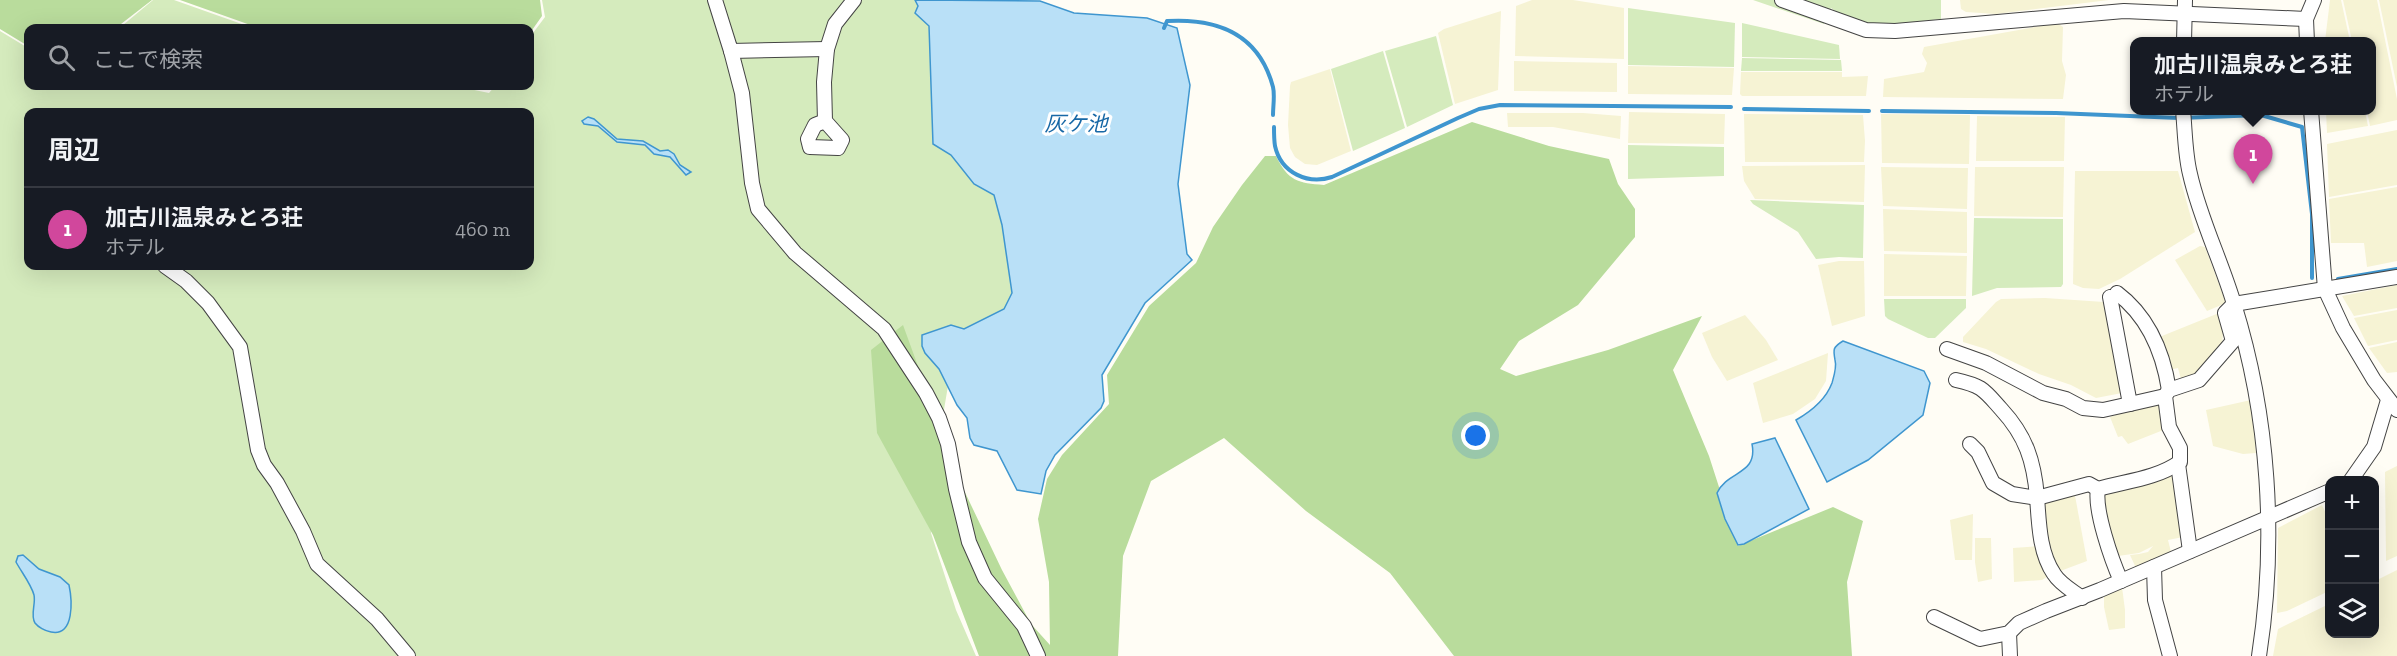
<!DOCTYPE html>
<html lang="ja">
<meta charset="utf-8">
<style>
:root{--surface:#171b24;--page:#242831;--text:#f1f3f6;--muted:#9ea1a6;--line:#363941;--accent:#8c9099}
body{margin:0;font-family:"Zilla Slab","Noto Sans JP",serif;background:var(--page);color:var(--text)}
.controls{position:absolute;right:18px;bottom:18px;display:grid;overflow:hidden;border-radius:12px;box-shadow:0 6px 24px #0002}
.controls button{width:54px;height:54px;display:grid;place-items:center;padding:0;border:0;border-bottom:2px solid var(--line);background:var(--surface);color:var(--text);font:30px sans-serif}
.you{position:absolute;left:1476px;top:436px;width:21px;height:21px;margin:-15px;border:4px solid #fff;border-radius:50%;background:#1a73e8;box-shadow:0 0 0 9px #1a73e833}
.badge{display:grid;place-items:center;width:39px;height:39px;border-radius:50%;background:var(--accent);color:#fff;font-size:20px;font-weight:700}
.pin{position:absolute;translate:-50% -50px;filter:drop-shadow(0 2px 3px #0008)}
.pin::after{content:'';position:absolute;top:32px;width:21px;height:18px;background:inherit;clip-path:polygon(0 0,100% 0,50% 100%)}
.popup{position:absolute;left:2130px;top:37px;width:246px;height:78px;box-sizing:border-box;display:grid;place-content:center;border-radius:12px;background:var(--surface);filter:drop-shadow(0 2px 4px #0005);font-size:20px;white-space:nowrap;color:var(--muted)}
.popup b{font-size:22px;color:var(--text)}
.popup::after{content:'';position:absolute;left:50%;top:100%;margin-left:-12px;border:12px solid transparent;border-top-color:var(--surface)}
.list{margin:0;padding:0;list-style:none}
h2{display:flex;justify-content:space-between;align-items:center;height:78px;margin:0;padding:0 24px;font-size:26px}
h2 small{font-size:20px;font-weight:400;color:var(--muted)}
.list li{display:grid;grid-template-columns:39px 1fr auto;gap:18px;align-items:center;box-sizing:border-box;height:84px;padding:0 24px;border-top:2px solid var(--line)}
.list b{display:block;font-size:22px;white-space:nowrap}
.list p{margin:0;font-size:20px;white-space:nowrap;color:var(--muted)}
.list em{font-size:20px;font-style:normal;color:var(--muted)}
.icon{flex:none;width:33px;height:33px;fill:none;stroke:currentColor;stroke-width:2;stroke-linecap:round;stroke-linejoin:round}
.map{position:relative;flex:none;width:2397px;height:656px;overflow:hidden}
.search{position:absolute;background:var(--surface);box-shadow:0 6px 24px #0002;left:24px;top:24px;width:510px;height:66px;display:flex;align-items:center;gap:15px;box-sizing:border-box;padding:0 21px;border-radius:12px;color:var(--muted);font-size:22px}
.panel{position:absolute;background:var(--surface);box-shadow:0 6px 24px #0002;left:24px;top:108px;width:510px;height:162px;border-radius:12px}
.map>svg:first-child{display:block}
.farmland{fill:#f6f3d4}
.green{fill:#d5ebbd;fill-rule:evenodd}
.forest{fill:#b9dc9c}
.water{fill:#b9e0f7;stroke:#3f96cf;stroke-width:1.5}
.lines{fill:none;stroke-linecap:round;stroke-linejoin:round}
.stream{stroke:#3f96cf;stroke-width:4}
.minor-casing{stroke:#444;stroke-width:16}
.minor{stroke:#fff;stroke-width:14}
.labels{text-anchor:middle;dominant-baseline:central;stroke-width:6;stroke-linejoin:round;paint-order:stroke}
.water-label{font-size:21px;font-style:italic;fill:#1768a6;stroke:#fff}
</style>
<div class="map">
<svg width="2397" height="656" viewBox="0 0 2397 656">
<rect width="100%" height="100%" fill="#fffdf5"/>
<g class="farmland">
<path d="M 1532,0 L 1573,0 L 1624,8 L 1624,59 L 1515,56 L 1516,6 Z"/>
<path d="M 1960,0 L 2109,0 L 1996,14 L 1966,12 L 1961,9 Z"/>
<path d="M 2330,0 L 2341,0 L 2350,41 L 2325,41 Z"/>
<path d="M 2343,0 L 2377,0 L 2397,99 L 2397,120 L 2370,126 L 2367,111 L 2372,110 L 2372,42 L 2352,41 Z"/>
<path d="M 2379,0 L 2397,0 L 2397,87 Z"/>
<path d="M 1501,11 L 1498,90 L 1455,104 L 1438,33 L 1444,29 Z"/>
<path d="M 2057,23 L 2063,27 L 2062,61 L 2066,75 L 2063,99 L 1883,97 L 1884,79 L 1924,72 L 1927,63 L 1922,54 L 1924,47 Z"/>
<path d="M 1514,61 L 1617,63 L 1617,92 L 1514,91 Z"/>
<path d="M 1628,66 L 1734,68 L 1732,95 L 1628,94 Z"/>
<path d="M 1330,69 L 1351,151 L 1317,165 L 1305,164 L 1295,157 L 1290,148 L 1288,125 L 1290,86 L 1291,82 Z"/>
<path d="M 1741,72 L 1842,72 L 1842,77 L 1868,76 L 1866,96 L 1742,96 L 1740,94 Z"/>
<path d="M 2326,111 L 2365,111 L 2368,126 L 2327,133 Z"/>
<path d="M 1629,112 L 1725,114 L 1724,144 L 1628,143 Z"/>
<path d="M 1507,113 L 1583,113 L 1621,116 L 1620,139 L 1553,127 L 1508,127 Z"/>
<path d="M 1744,114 L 1863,115 L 1865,141 L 1864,162 L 1745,162 Z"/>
<path d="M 1881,114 L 1970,115 L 1969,164 L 1882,163 Z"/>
<path d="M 1977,116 L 2065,117 L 2064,161 L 1976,161 Z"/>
<path d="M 2397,130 L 2397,185 L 2329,197 L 2327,144 Z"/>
<path d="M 1865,165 L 1864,202 L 1755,199 L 1744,181 L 1742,166 Z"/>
<path d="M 1881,167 L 1968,168 L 1967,209 L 1883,206 Z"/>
<path d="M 1975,167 L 2064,167 L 2063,217 L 1974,216 Z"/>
<path d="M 2075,171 L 2178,171 L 2195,232 L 2120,279 L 2099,289 L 2083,288 L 2073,284 Z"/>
<path d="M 2397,187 L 2397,261 L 2367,267 L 2364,243 L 2331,243 L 2329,199 Z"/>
<path d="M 1883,209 L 1967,212 L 1967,253 L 1884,251 Z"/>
<path d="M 2200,246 L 2205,247 L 2226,303 L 2207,311 L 2175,260 Z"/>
<path d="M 1884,254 L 1967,256 L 1966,296 L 1884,296 Z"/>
<path d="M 1839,261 L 1864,261 L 1865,316 L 1832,326 L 1818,265 Z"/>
<path d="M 2397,285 L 2397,308 L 2354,316 L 2342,296 Z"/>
<path d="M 2045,298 L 2104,302 L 2122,393 L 2096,398 L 2071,385 L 2039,374 L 1986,349 L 1963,342 L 1963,337 L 1996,302 L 2001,299 Z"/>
<path d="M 2397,310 L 2397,340 L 2368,346 L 2354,318 Z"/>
<path d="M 2219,313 L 2223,333 L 2222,346 L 2196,375 L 2182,383 L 2178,368 L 2169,370 L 2157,338 Z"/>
<path d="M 1745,315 L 1766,340 L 1778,360 L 1727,381 L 1712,357 L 1702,333 Z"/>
<path d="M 2397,342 L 2397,372 L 2387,373 L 2369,348 Z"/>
<path d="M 1828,353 L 1826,381 L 1815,399 L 1793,414 L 1763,423 L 1753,383 Z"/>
<path d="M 2162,399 L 2166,429 L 2128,444 L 2122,436 L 2118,437 L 2110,417 Z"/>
<path d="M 2251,400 L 2256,453 L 2243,454 L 2213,446 L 2206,410 Z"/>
<path d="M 2397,466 L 2397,556 L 2386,561 L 2385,472 Z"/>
<path d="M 2173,469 L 2183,537 L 2168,540 L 2171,552 L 2136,568 L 2130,555 L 2139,554 L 2148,552 L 2153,546 L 2139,553 L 2118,556 L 2108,520 L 2104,494 Z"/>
<path d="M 2074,490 L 2087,561 L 2055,573 L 2051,562 L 2042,500 Z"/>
<path d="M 2322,505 L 2329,520 L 2329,591 L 2287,611 L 2277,613 L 2278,528 Z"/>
<path d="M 1973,514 L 1972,560 L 1955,560 L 1950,520 Z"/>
<path d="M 1975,538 L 1991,538 L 1992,579 L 1978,582 L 1975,562 Z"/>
<path d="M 2040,546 L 2050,575 L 2042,580 L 2014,582 L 2013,548 Z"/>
<path d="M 2397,570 L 2397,656 L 2273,656 L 2278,629 L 2329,604 L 2330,634 L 2374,634 L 2375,581 Z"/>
<path d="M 2122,587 L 2125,610 L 2125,628 L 2109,630 L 2104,607 L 2104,596 Z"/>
</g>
<g class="green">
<path d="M 153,0 L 174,0 L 253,28 L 121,28 L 123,25 Z"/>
<path d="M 542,0 L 933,0 L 998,187 L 1020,299 L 954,350 L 930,493 L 931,533 L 956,610 L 976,656 L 0,656 L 0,31 L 28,48 L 28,86 L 455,86 L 489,93 L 495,86 L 530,86 L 530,37 L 545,17 ZM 28,112 L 530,112 L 530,266 L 28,266 Z"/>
<path d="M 1753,0 L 1941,0 L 1941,19 C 1907,22 1859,33 1831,8 L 1824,24 Z"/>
<path d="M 1628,8 L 1735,23 L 1734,67 L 1628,65 Z"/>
<path d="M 1742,23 L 1839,45 L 1840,59 L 1742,57 Z"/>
<path d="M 1436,36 L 1453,105 L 1407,127 L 1385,51 Z"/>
<path d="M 1383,51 L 1405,128 L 1353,151 L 1331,69 Z"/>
<path d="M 1742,58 L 1841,60 L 1842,71 L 1741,71 Z"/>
<path d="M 1628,145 L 1724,147 L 1724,176 L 1628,179 Z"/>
<path d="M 1750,200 L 1864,205 L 1863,258 L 1839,257 L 1816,259 L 1798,232 L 1753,204 Z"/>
<path d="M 1974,218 L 2063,219 L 2063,284 L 2061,287 L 1997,288 L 1972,296 Z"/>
<path d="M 1884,299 L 1966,299 L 1966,308 L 1935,338 L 1928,338 L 1888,319 L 1885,316 Z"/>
</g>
<g class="forest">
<path d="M 0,0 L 152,0 L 121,24 L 119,28 L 28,28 L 28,46 L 0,29 Z"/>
<path d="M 180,0 L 540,0 L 542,16 L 530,33 L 530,28 L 259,28 Z"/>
<path d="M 1472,122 L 1549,146 L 1609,159 L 1618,184 L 1635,209 L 1635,237 L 1578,305 L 1519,341 L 1500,369 L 1516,376 L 1608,350 L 1702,316 L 1673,370 L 1709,456 L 1738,546 L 1833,507 L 1863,521 L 1847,582 L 1852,656 L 1454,656 L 1390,573 L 1306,511 L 1224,438 L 1151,481 L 1123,556 L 1118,656 L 979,656 L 933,535 L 877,433 L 871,350 L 903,325 L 961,484 L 1002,570 L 1031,624 L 1050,645 L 1049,582 L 1038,519 L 1047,479 L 1062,455 L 1109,404 L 1107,375 L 1149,306 L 1196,263 L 1213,227 L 1242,185 L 1265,156 L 1276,156 C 1288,181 1298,183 1324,185 Z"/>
</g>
<g class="water">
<path d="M 915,0 L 1040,1 L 1074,13 L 1147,18 L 1177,28 L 1190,85 L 1178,184 L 1187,254 L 1192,260 L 1145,303 L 1102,375 L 1104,401 L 1101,408 L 1055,455 L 1046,471 L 1041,494 L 1017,490 L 997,451 L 974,445 L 970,438 L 967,418 L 957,405 L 939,369 L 925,353 L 922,346 L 922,335 L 951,325 L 964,329 L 1004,309 L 1012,293 L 1002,225 L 994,195 L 974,184 L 951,155 L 933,144 L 929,26 L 915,13 L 918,6 Z"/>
<path d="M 588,117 L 594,119 L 617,139 L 643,141 L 660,151 L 668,150 L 674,154 L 680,165 L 691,172 L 686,175 L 670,157 L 654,154 L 645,145 L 617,142 L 598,126 L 584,124 L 582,121 Z"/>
<path d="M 1843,341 L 1924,371 L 1930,383 L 1923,415 L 1868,460 L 1827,482 L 1796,420 C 1810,412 1826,399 1832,383 C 1834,376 1837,367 1835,360 C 1833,349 1833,347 1843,341 Z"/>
<path d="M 1775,438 L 1809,509 L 1744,544 L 1738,545 L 1725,519 L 1717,493 C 1728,470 1758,475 1752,444 Z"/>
<path d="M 23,555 L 39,569 L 60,577 L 69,585 C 72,599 75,637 51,632 C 45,631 38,627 35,623 C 30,615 36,604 34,595 C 31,584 22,573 16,562 L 18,556 Z"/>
</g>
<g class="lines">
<g class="stream">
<path d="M 1164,28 L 1167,21 C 1218,18 1259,34 1273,87 C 1275,95 1273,106 1273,115"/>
<path d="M 1744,109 L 1869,111"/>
<path d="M 1882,111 L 2056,113 L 2179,118 L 2261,115 L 2302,127 L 2312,214 L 2312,278"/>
<path d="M 1274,127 C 1274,133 1274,140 1275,146 C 1281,173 1308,185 1332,177 L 1458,118 L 1479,109 L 1500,105 L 1731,107"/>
<path d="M 2338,279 L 2397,269"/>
</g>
<g class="minor-casing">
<g id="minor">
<path d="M 715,0 L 731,51 L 827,49"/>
<path d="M 1782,0 L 1866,30 L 1895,31 L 2124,11 L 2306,19"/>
<path d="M 2184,42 L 2185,0"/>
<path d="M 2307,42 L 2306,19 L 2314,0"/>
<path d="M 731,51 L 742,93 L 752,183 L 758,209 L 795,253 L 884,329 L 926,393 L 939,418 L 948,444 L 956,489 L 969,542 L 985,578 L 1024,626 L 1038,656"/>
<path d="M 2183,110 C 2185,131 2185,154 2190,174 C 2200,219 2221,260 2234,304 C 2269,416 2277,540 2259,656"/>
<path d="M 2311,110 L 2325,289 L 2343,328 L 2374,380 L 2397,410"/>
<path d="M 825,121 L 815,125 L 808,139 L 810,147 L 838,148 L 842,140 L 825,121 L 824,82 L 827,49 L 835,24 L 854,0"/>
<path d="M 165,266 L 186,281 L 208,303 L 240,347 L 258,450 L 264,465 L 277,483 L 303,531 L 317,564 L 377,619 L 408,656"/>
<path d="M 2117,293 C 2149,317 2163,352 2169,390"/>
<path d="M 1947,349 L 1986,363 L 2043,393 L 2066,399 L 2083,408 L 2103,410 L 2130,404 L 2110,297"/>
<path d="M 1956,380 C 1983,386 1984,390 2001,409 C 2026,436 2034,461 2037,497 C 2039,522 2039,552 2054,574 C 2060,584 2073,591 2082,598"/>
<path d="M 2130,404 L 2165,396"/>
<path d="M 1970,444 L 1978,452 L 1993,483 L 2012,494 L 2037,498 L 2089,484 L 2098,489 C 2126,481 2156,479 2180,462 L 2180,448 L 2169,427 L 2165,396 L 2169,390 L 2199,380 L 2233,341 L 2225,313 L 2234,304 L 2397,277"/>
<path d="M 2178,464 L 2190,551"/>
<path d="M 2351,480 L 2374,447 L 2388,400"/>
<path d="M 2098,489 C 2094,510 2112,561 2121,581"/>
<path d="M 2154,567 L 2155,600 L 2170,656"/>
<path d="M 1934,617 L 1980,639 L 2009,633 L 2019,623 L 2046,611 L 2100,590 L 2330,491"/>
<path d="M 2009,633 L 2010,656"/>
</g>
</g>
<use href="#minor" class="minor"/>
</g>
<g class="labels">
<g class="water-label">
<text x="1076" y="123">灰ケ池</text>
</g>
</g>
</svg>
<div class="controls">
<button>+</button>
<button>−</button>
<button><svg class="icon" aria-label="layers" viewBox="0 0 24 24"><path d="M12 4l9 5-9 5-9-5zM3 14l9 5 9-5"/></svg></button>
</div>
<div class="you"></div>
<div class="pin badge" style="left:2253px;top:184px;background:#d1479c">1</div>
<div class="popup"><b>加古川温泉みとろ荘</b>ホテル</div>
<div class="search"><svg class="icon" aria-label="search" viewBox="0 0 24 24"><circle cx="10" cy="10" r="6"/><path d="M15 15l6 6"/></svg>ここで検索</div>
<section class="panel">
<h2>周辺<small></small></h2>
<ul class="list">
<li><span class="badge" style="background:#d1479c">1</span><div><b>加古川温泉みとろ荘</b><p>ホテル</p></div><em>460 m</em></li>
</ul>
</section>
</div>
